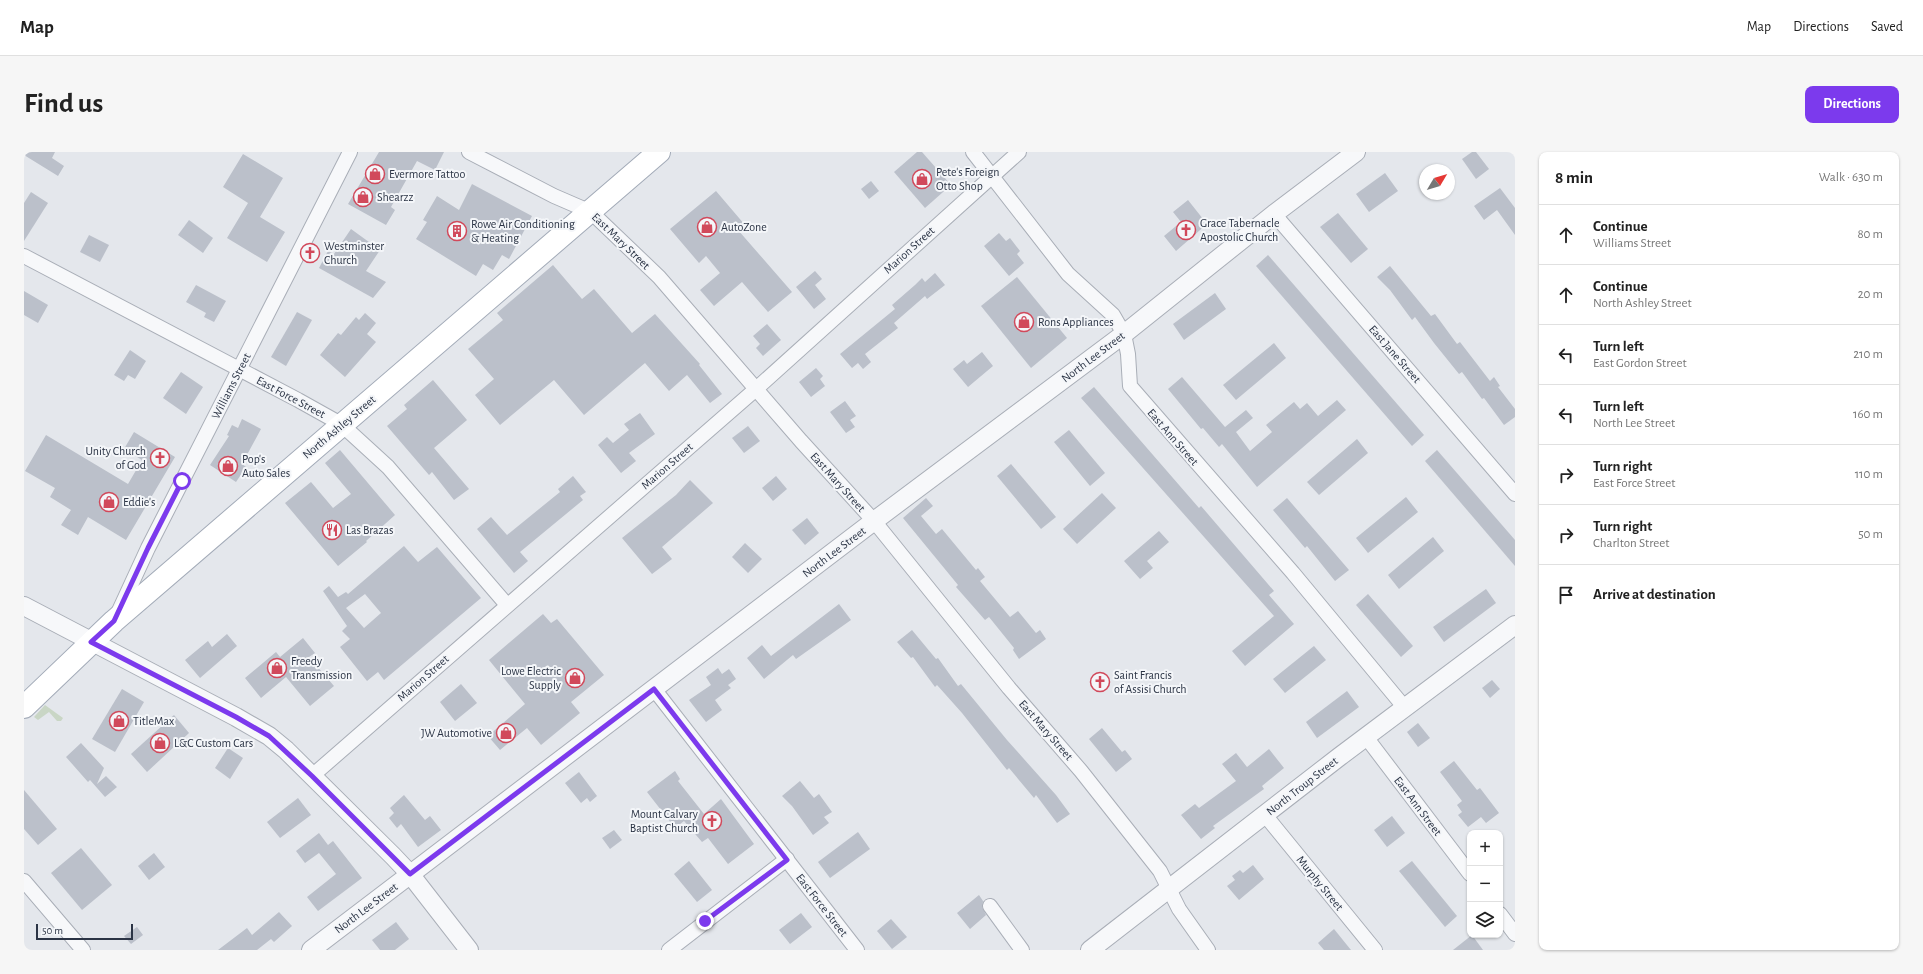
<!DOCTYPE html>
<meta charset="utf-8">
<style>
:root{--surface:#fff;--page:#f6f6f6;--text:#222;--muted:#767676;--line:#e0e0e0;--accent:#7c3aed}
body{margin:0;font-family:"Alegreya Sans",sans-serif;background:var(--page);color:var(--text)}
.controls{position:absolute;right:12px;bottom:12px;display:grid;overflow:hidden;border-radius:8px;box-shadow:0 1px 3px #0004}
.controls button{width:36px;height:36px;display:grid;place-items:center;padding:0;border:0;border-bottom:1px solid var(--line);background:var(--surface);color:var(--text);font:20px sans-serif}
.compass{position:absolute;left:1395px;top:12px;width:36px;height:36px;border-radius:50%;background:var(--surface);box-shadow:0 1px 3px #0004;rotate:52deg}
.scale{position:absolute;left:12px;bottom:10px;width:97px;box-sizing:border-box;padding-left:4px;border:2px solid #2b3445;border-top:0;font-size:11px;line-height:14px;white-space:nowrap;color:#2b3445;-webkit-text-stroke:3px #f4f6f9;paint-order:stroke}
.stop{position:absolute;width:12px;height:12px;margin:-9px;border:3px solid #7c3aed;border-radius:50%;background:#fff}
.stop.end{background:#7c3aed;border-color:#fff;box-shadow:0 1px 4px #0008}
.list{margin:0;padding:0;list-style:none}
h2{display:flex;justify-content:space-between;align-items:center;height:52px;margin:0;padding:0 16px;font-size:17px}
h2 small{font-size:13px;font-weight:400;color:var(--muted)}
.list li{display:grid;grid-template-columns:26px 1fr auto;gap:12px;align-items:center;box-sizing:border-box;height:60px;padding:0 16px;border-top:1px solid var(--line)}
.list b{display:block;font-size:15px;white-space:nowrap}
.list p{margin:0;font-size:13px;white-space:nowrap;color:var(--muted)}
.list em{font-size:13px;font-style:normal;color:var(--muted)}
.icon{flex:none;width:22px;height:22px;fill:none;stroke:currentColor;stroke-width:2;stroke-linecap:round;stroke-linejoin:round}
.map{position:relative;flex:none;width:1491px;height:798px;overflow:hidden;border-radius:8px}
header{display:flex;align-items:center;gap:24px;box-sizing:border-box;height:56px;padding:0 20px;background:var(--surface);border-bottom:1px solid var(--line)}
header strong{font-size:19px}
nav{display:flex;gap:22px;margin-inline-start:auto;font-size:14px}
.intro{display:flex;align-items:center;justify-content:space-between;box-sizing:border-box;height:96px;padding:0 24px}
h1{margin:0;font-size:28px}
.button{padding:10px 18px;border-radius:8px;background:var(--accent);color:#fff;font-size:14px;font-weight:700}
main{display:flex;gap:24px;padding:0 24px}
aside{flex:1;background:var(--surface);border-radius:8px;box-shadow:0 1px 3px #0004}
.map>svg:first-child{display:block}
.green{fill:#c9d6c5}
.building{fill:#bbc0ca;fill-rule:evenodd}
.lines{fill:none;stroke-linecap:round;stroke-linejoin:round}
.minor-casing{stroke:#a9aeb7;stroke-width:16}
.tertiary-casing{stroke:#a9aeb7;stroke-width:20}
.primary-casing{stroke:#a3abb8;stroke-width:24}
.minor{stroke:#f7f8fa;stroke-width:14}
.tertiary{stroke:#f7f8fa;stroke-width:18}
.primary{stroke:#fff;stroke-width:22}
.route{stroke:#7c3aed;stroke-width:5}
.labels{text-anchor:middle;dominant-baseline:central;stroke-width:4;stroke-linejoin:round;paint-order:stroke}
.poi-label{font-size:12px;fill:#2b3445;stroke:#f4f6f9;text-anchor:start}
.street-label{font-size:12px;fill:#2b3445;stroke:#f4f6f9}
</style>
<header>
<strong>Map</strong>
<nav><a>Map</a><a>Directions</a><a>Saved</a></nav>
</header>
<div class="intro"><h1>Find us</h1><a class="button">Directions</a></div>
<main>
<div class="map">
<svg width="1491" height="798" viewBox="0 0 1491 798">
<rect width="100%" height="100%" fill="#e4e7ec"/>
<path class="green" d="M 21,553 L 39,566 L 37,569 L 33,569 L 25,560 L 14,568 L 10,565 Z"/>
<g class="building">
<path d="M 0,0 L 31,0 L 28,6 L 40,14 L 34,24 L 0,3 Z"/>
<path d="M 355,0 L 420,0 L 411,18 L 393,9 L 367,55 L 371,58 L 362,73 L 324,52 Z"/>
<path d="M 893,0 L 898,0 L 927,33 L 901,56 L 870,20 Z"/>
<path d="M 1448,0 L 1452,0 L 1465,17 L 1452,27 L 1438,7 Z"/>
<path d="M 219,2 L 259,26 L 236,65 L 261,80 L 243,110 L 203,86 L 224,51 L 199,35 Z"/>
<path d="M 1361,21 L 1374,39 L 1345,60 L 1332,42 Z"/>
<path d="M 847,29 L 855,39 L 845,47 L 837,37 Z"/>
<path d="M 448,32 L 508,64 L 485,107 L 478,103 L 469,118 L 459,112 L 452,124 L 392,87 L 403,70 L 399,68 L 413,44 L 435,58 Z"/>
<path d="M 1476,36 L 1491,56 L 1491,83 L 1473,58 L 1460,68 L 1450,54 Z"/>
<path d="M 692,39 L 721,73 L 714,78 L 768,140 L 744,160 L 718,130 L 690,154 L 676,138 L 696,121 L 682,104 L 675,111 L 646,77 Z"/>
<path d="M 7,40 L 24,51 L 0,89 L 0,51 Z"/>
<path d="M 1164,48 L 1183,72 L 1152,99 L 1140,84 L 1157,70 L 1149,60 Z"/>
<path d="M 1314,61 L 1344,97 L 1327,111 L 1296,75 Z"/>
<path d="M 165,68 L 189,86 L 179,101 L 154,83 Z"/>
<path d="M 327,77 L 356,98 L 342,119 L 362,130 L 349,146 L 295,116 L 304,99 L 310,102 Z"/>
<path d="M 975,81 L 982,89 L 986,86 L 996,99 L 993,102 L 1000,111 L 985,124 L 960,94 Z"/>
<path d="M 65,83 L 85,93 L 76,110 L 56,100 Z"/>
<path d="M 1244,103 L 1400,283 L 1388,294 L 1232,114 Z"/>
<path d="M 529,113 L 558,147 L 570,137 L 608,181 L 631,162 L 676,212 L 675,213 L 698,242 L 686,251 L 663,223 L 645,239 L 621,211 L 560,263 L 530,228 L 476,273 L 451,243 L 470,227 L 444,197 L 479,168 L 473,161 Z"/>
<path d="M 1366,114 L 1407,164 L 1411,162 L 1433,192 L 1436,190 L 1466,229 L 1470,225 L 1476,234 L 1474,235 L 1491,257 L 1491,265 L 1480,273 L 1460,246 L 1458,247 L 1438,220 L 1435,222 L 1410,191 L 1391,165 L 1388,168 L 1366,138 L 1353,125 Z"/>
<path d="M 791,119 L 798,127 L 791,133 L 802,147 L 790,157 L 772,135 Z"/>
<path d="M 911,121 L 921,133 L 903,147 L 901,144 L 870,171 L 874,176 L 841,202 L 847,210 L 839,217 L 834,211 L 828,216 L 816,202 L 871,157 L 868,153 L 891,133 L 898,126 L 901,130 Z"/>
<path d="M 993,125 L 1043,186 L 1007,216 L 957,154 Z"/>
<path d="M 172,133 L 202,149 L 190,170 L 180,165 L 182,161 L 162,150 Z"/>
<path d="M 0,139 L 24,153 L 14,171 L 0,163 Z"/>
<path d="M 1191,141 L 1202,157 L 1160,188 L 1149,172 Z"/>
<path d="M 273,160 L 288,168 L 262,214 L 247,205 Z"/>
<path d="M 341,161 L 352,171 L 343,182 L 352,190 L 321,225 L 296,203 L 314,181 L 317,183 L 332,165 L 335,168 Z"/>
<path d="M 743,172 L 757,188 L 739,204 L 732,196 L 736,192 L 729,184 Z"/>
<path d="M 1250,191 L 1262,206 L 1212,248 L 1199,233 Z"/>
<path d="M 106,198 L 122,209 L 111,227 L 104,223 L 100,229 L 90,223 Z"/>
<path d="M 958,200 L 969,214 L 944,235 L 929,217 L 940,208 L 943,212 Z"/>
<path d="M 792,216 L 799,224 L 796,227 L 801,234 L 787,245 L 775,230 Z"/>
<path d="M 157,220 L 179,235 L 162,262 L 139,246 Z"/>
<path d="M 1158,225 L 1201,275 L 1222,258 L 1229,266 L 1212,280 L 1226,299 L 1248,280 L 1242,273 L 1270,250 L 1276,257 L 1283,251 L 1294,264 L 1313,248 L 1322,258 L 1233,335 L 1198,292 L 1195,295 L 1179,276 L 1177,277 L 1144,237 Z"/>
<path d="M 409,228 L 443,268 L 410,296 L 445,337 L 430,348 L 408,320 L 405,323 L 363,274 L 383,257 L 380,253 Z"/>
<path d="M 1070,235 L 1175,356 L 1177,354 L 1250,439 L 1245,443 L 1270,472 L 1221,514 L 1208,499 L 1250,464 L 1057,246 Z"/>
<path d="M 821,249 L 832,264 L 826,268 L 831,275 L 822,281 L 806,260 Z"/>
<path d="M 616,261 L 631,282 L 605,301 L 612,309 L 597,321 L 574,293 L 583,285 L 589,291 L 605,278 L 600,272 Z"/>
<path d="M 218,267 L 237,277 L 218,312 L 222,315 L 212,330 L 186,313 L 205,284 L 203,283 L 208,273 L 214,276 Z"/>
<path d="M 724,274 L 736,289 L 720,301 L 708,286 Z"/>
<path d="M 1045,278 L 1081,321 L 1066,334 L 1030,290 Z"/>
<path d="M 110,280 L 151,305 L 102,388 L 64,365 L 54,383 L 37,373 L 47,358 L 26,345 L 31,336 L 1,319 L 22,283 L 104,332 L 118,308 L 100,297 Z"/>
<path d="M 1333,287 L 1344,301 L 1295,343 L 1283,330 Z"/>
<path d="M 316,298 L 371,363 L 342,389 L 343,390 L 314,414 L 261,351 L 287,330 L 309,356 L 327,342 L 301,311 Z"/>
<path d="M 1413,298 L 1491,388 L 1491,414 L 1401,309 Z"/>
<path d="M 987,312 L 1032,365 L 1017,377 L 973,324 Z"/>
<path d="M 549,324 L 562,340 L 556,344 L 559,348 L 496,400 L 504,409 L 490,421 L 453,377 L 467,365 L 483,383 L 536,340 L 534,337 Z"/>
<path d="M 752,324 L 763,337 L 749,349 L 738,336 Z"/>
<path d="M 666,328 L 689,351 L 638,395 L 648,407 L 628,422 L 598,386 L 652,343 Z"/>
<path d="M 1078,341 L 1092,356 L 1053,392 L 1039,377 Z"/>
<path d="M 1382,345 L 1394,360 L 1344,401 L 1332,386 Z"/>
<path d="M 902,346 L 909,354 L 897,364 L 912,382 L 918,377 L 952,418 L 954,416 L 961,425 L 956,429 L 986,465 L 994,459 L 1012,481 L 1016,478 L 1022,487 L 995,507 L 989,498 L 990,496 L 965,465 L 961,468 L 932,435 L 934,433 L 879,366 Z"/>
<path d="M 1263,346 L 1325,418 L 1311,429 L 1283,394 L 1281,396 L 1249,358 Z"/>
<path d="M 783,366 L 795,381 L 781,393 L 768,378 Z"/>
<path d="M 1135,379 L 1145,390 L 1123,409 L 1129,416 L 1116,427 L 1100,409 Z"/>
<path d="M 1409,385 L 1420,399 L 1375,437 L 1364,423 Z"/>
<path d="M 721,391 L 738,407 L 724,421 L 708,405 Z"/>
<path d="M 380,394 L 394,410 L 413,395 L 457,446 L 360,528 L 354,520 L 343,529 L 316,495 L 326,487 L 318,479 L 323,474 L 299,439 L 305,434 L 314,445 L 322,440 L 324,442 ZM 341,442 L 357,461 L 340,476 L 322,456 Z"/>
<path d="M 1462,437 L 1472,451 L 1420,490 L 1409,475 Z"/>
<path d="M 1344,442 L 1389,494 L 1377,505 L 1332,453 Z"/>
<path d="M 815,452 L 827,468 L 772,507 L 769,503 L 740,527 L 723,506 L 738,493 L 747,504 Z"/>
<path d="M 519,462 L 527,471 L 533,467 L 580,523 L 547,550 L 556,561 L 517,593 L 503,576 L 476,598 L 464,584 L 501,552 L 465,508 Z"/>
<path d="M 888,478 L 912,507 L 914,506 L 934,534 L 937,532 L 983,588 L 1032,643 L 1046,662 L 1033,671 L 1012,643 L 1010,646 L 985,616 L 983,618 L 938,561 L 913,533 L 911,535 L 889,505 L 887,506 L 873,490 Z"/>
<path d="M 203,482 L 213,494 L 176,526 L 161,508 L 184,489 L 188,495 Z"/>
<path d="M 279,486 L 291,501 L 285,505 L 310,534 L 286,554 L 262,525 L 237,546 L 221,526 L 252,500 L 256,505 Z"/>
<path d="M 1290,494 L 1302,508 L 1261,541 L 1249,527 Z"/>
<path d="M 694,516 L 698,522 L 705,517 L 712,527 L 704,533 L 707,536 L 691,548 L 698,558 L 682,570 L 665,548 L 687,533 L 682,525 Z"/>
<path d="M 1468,528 L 1476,537 L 1466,546 L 1458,536 Z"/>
<path d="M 437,532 L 453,551 L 431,569 L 416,550 Z"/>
<path d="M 98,537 L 120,550 L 91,600 L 68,587 Z"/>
<path d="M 1323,539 L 1335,555 L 1293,586 L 1282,570 Z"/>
<path d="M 150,563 L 165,581 L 123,620 L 107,602 Z"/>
<path d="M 1394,571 L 1406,586 L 1394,595 L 1383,580 Z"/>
<path d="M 1078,576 L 1098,600 L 1101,598 L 1108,607 L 1092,620 L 1065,587 Z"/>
<path d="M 57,591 L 80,616 L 73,632 L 82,624 L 93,635 L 81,645 L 66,628 L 64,630 L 42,605 Z"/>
<path d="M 204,596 L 219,606 L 206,627 L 191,616 Z"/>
<path d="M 1245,597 L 1260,616 L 1238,634 L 1240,637 L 1189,674 L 1191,676 L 1177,687 L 1157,663 L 1171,652 L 1175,656 L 1212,629 L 1198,612 L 1212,601 L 1223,615 Z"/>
<path d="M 1430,609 L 1453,638 L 1456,636 L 1475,661 L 1462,671 L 1457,665 L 1444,675 L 1434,663 L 1438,660 L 1433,653 L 1438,649 L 1416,620 Z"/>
<path d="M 651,619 L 656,627 L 654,629 L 680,662 L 697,647 L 730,692 L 704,712 L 684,686 L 678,690 L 660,669 L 651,676 L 623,640 Z"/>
<path d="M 555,620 L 573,644 L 566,650 L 563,646 L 557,651 L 541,631 Z"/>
<path d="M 776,629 L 790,646 L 795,642 L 808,660 L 800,665 L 805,671 L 789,683 L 768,654 L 758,644 Z"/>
<path d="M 0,638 L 33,677 L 14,693 L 0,677 Z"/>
<path d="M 380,643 L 401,668 L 406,664 L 417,678 L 394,695 L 377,672 L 373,676 L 365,666 L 370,661 L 366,656 Z"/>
<path d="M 274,646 L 287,663 L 256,686 L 243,670 Z"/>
<path d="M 1368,664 L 1381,681 L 1363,695 L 1350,678 Z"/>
<path d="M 590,678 L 598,688 L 586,697 L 578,686 Z"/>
<path d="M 834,680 L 846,697 L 806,726 L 794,710 Z"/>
<path d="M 295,681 L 304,693 L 309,689 L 338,726 L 294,759 L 283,745 L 312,722 L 295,701 L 281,711 L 272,699 Z"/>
<path d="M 57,696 L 88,733 L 58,758 L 27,721 Z"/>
<path d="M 130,701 L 141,715 L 125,728 L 114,714 Z"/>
<path d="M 665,709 L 688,738 L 673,750 L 650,722 Z"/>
<path d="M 1388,709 L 1433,764 L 1421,775 L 1375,719 Z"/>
<path d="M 1229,713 L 1240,727 L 1215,748 L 1203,734 L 1211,728 L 1208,724 L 1216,718 L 1219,721 Z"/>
<path d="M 955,743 L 959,749 L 958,755 L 962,763 L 946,777 L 933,761 Z"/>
<path d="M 255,760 L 268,774 L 250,790 L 247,787 L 233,798 L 194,798 L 223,776 L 228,783 Z"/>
<path d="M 777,761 L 788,775 L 766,792 L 755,778 Z"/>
<path d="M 867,767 L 883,785 L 868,797 L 853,779 Z"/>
<path d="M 372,770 L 385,787 L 371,798 L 356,798 L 348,788 Z"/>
<path d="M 113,775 L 119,783 L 107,792 L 100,784 Z"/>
<path d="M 1310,777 L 1327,798 L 1300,798 L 1294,791 Z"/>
<path d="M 1448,783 L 1459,798 L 1429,798 Z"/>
</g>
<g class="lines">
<g class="minor-casing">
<g id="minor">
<path d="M 445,0 L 530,44 L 567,60 L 635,125 L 777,289 L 850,369 L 985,536 L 1057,619 L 1136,719 L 1155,757 L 1184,798"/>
<path d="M 949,0 L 1044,122 L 1089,163 L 1100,182 L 1104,202 L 1106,234 L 1269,421 L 1381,556"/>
<path d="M 1250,62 L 1491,342"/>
<path d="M 0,104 L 274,248 L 317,272 L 364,315 L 483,453"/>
<path d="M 94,461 L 124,396 L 326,0"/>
<path d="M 630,537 L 833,798"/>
<path d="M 1342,585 L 1446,722"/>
<path d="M 288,624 L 732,237 L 995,0"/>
<path d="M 1241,663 L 1351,798"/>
<path d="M 0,729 L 59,798"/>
<path d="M 966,754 L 998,798"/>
<path d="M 1476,762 L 1491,782"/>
<path d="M 645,798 L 763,707"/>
</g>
</g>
<g class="tertiary-casing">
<g id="tertiary">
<path d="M 0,454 L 212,565 L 245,584 L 262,598 L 369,704 L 386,722 L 445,798"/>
<path d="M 287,798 L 850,369 L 1100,182 L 1250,62 L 1332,0"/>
<path d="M 1066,798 L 1315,605 L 1491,473"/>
</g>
</g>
<g class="primary-casing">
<path id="primary" d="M 0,555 L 90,469 L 635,0"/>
</g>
<use href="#minor" class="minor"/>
<use href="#tertiary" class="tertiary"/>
<use href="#primary" class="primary"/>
</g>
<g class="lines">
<path class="route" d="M 158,329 L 124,396 L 90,469 L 67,490 L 212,565 L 245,584 L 288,624 L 386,722 L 630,537 L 763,708 L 681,769"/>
</g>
<defs>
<g id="shop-ring" transform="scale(1)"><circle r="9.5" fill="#f4f6f9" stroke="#d1495b" stroke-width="1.5"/><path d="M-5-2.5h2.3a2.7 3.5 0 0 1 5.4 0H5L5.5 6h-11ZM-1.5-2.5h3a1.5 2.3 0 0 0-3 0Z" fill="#d1495b"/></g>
<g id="church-ring" transform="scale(1)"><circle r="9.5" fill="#f4f6f9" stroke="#d1495b" stroke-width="1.5"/><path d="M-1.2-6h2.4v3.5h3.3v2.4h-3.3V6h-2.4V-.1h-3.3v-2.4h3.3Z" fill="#d1495b"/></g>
<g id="building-ring" transform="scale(1)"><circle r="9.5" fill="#f4f6f9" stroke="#d1495b" stroke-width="1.5"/><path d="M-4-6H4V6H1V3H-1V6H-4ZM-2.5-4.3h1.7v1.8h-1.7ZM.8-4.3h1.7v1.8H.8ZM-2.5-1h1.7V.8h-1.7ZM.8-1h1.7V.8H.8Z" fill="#d1495b"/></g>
<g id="restaurant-ring" transform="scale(1)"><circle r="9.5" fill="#f4f6f9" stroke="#d1495b" stroke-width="1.5"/><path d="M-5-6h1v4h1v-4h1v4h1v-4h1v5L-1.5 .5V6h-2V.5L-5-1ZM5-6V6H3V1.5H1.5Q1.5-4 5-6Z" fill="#d1495b"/></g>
</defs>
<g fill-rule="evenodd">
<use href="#shop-ring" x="351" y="22"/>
<use href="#shop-ring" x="898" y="27"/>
<use href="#shop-ring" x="339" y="45"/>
<use href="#shop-ring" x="683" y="75"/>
<use href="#church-ring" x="1162" y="78"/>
<use href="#building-ring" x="433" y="79"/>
<use href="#church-ring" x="286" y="101"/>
<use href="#shop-ring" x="1000" y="170"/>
<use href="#church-ring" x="136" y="306"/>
<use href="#shop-ring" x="204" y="314"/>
<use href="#shop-ring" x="85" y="350"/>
<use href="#restaurant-ring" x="308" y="378"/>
<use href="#shop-ring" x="253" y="516"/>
<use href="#shop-ring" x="551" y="526"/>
<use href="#church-ring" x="1076" y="530"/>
<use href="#shop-ring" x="95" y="569"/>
<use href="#shop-ring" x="482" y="581"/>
<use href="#shop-ring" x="136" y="591"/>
<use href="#church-ring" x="688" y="669"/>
</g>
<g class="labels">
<g class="poi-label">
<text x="912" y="20">Pete's Foreign<tspan x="912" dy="14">Otto Shop</tspan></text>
<text x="365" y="22">Evermore Tattoo</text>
<text x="353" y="45">Shearzz</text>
<text x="1176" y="71">Grace Tabernacle<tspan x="1176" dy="14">Apostolic Church</tspan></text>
<text x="447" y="72">Rowe Air Conditioning<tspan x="447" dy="14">&amp; Heating</tspan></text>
<text x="697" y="75">AutoZone</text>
<text x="300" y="94">Westminster<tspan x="300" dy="14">Church</tspan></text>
<text x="1014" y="170">Rons Appliances</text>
<text x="122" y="299" text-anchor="end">Unity Church<tspan x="122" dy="14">of God</tspan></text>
<text x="218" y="307">Pop's<tspan x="218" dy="14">Auto Sales</tspan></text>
<text x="99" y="350">Eddie's</text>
<text x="322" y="378">Las Brazas</text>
<text x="267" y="509">Freedy<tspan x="267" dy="14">Transmission</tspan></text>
<text x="537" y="519" text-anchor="end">Lowe Electric<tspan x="537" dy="14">Supply</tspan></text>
<text x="1090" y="523">Saint Francis<tspan x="1090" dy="14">of Assisi Church</tspan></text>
<text x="109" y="569">TitleMax</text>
<text x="468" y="581" text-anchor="end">JW Automotive</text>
<text x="150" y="591">L&amp;C Custom Cars</text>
<text x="674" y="662" text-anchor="end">Mount Calvary<tspan x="674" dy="14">Baptist Church</tspan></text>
</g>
<g class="street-label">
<text transform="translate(597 89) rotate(44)">East Mary Street</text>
<text transform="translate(885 98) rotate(-42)">Marion Street</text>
<text transform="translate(1371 202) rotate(49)">East Jane Street</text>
<text transform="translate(1069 205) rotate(-37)">North Lee Street</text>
<text transform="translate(207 234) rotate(-63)">Williams Street</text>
<text transform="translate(267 245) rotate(28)">East Force Street</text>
<text transform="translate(315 275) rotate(-40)">North Ashley Street</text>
<text transform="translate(1149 285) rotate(49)">East Ann Street</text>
<text transform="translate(643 314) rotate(-41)">Marion Street</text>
<text transform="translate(814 330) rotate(48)">East Mary Street</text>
<text transform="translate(810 400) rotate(-37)">North Lee Street</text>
<text transform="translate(399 526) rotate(-41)">Marion Street</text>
<text transform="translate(1022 578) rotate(49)">East Mary Street</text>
<text transform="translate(1278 634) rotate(-38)">North Troup Street</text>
<text transform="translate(1394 654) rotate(53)">East Ann Street</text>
<text transform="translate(1296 731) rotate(51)">Murphy Street</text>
<text transform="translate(798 753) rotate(52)">East Force Street</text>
<text transform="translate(342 756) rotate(-37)">North Lee Street</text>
</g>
</g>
</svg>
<div class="controls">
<button>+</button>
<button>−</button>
<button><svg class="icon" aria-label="layers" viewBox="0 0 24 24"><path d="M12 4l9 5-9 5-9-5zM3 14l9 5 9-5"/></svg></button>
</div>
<svg class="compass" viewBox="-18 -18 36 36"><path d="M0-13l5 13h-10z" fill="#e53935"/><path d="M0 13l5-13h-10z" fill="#767676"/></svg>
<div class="scale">50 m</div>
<div class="stop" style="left:158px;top:329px"></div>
<div class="stop end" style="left:681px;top:769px"></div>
</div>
<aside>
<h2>8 min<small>Walk · 630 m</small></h2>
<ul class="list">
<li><svg class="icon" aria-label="ahead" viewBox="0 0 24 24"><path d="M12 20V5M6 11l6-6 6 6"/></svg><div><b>Continue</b><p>Williams Street</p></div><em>80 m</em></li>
<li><svg class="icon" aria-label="ahead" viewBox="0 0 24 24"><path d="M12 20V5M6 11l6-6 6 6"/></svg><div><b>Continue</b><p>North Ashley Street</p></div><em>20 m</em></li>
<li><svg class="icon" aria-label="left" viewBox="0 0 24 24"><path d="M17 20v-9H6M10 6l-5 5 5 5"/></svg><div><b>Turn left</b><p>East Gordon Street</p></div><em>210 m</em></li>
<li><svg class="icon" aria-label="left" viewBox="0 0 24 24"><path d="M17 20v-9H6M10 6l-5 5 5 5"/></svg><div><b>Turn left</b><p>North Lee Street</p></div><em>160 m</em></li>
<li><svg class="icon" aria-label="right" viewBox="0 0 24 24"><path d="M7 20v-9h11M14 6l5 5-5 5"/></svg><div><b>Turn right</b><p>East Force Street</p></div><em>110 m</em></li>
<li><svg class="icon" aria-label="right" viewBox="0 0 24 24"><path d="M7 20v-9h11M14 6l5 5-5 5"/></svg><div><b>Turn right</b><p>Charlton Street</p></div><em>50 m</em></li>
<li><svg class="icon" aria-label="arrive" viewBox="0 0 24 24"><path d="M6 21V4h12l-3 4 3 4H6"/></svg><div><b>Arrive at destination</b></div></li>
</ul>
</aside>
</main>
